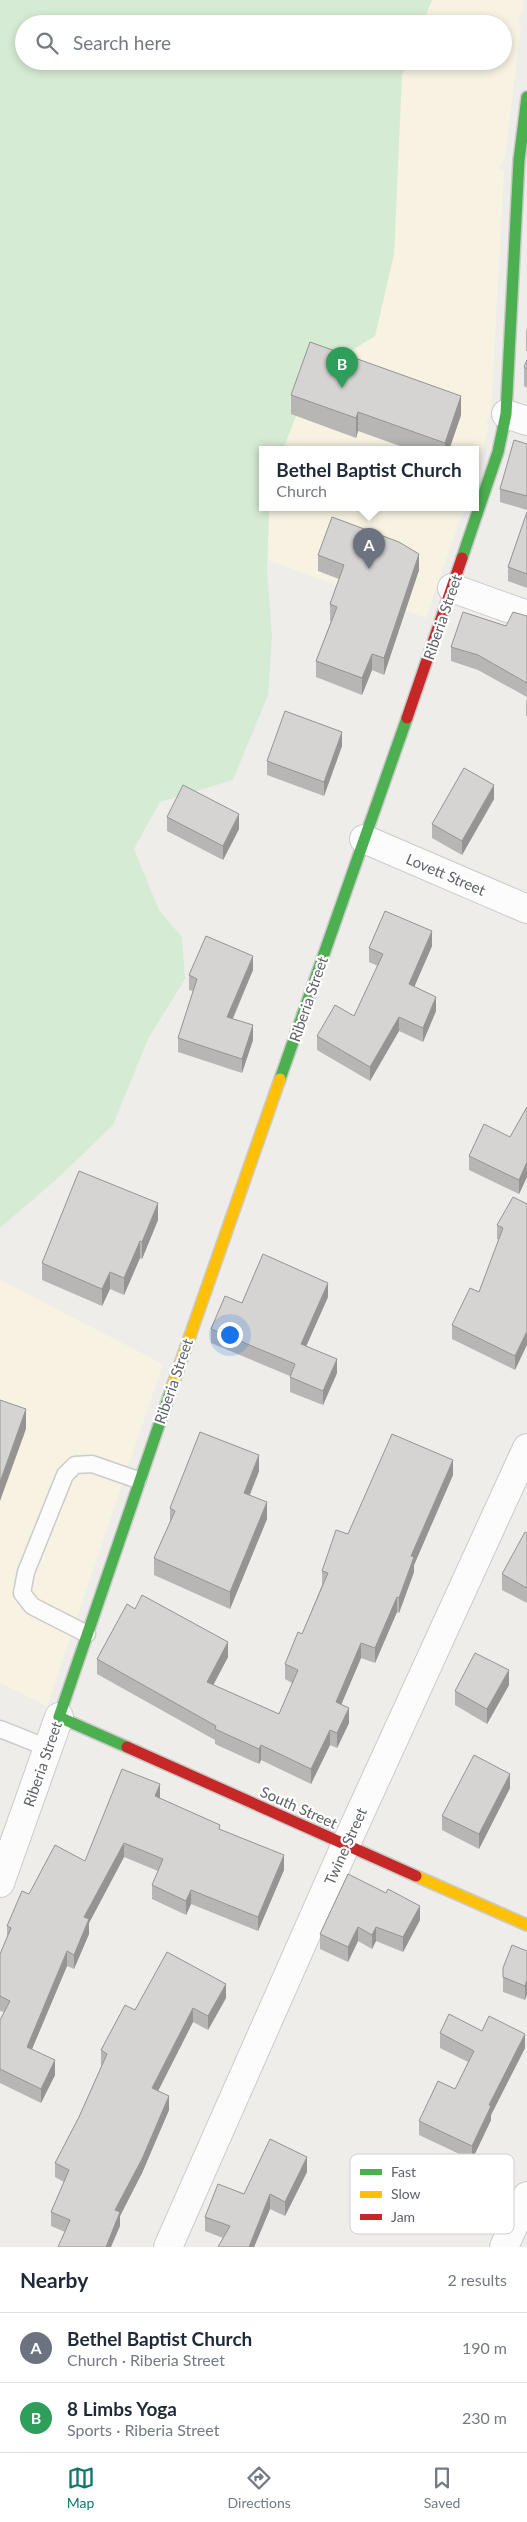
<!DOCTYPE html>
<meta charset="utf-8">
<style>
:root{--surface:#fff;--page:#f6f6f7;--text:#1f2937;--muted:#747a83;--line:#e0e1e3;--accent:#0f766e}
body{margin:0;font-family:Lato,sans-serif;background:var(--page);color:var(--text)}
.you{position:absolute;left:229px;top:1334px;width:18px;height:18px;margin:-12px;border:4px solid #fff;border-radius:50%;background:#1a73e8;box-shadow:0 0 0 8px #1a73e833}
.badge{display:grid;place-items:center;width:32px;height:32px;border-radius:50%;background:var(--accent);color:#fff;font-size:16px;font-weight:700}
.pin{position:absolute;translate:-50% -41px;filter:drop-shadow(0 1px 2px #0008)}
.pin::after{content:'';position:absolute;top:26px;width:18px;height:15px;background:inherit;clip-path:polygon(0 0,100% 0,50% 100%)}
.popup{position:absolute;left:259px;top:446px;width:220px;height:65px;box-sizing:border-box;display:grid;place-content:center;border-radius:0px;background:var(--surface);filter:drop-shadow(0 1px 4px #0005);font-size:16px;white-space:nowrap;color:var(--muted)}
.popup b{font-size:19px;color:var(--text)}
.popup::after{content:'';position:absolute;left:50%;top:100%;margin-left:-10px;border:10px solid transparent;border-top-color:var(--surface)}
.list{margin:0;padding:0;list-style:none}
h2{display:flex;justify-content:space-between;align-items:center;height:65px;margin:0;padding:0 20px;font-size:21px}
h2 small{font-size:16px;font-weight:400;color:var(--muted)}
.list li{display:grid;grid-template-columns:32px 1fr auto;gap:15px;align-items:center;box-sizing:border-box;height:70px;padding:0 20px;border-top:1px solid var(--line)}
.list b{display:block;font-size:19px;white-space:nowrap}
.list p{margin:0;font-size:16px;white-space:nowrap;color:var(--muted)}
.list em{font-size:16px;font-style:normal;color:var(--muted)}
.icon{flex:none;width:28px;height:28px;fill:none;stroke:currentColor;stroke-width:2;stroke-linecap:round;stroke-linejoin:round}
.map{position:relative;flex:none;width:527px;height:2247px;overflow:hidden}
.search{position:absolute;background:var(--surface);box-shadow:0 2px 8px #0003;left:15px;right:15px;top:15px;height:55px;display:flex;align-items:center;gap:12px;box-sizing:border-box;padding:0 18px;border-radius:28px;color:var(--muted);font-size:19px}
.sheet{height:205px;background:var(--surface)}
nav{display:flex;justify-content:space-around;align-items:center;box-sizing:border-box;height:70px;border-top:1px solid var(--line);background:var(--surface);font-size:14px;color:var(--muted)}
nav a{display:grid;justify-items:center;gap:2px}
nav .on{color:var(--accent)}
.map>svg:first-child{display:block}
.commercial{fill:#f7f2e2}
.green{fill:#d6ebd4}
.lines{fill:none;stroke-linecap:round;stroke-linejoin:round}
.lane-casing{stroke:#cbcbcb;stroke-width:19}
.street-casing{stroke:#cbcbcb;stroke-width:30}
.fast-casing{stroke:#c9cac9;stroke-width:14}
.slow-casing{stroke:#c9cac9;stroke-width:14}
.jam-casing{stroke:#c9cac9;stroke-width:14}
.lane{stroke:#fcfcfc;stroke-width:16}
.street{stroke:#fcfcfc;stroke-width:28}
.fast{stroke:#4caf50;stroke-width:11}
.slow{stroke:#ffc107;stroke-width:11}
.jam{stroke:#c62828;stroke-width:11}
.wall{fill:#b7b6b5}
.shaded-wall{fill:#959493}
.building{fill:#d5d4d2;stroke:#959493}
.labels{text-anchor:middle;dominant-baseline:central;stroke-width:4.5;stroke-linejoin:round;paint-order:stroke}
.street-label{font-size:15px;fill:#5e6267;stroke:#fff}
.key{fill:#fff;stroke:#cfd0d1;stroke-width:1}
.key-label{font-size:14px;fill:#5e6267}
</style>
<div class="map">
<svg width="527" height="2247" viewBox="0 0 527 2247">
<rect width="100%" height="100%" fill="#eeede9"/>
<g class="commercial">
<path d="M 432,0 L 523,0 L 523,11 L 518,22 L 521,24 L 505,157 L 499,168 L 504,170 L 491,412 L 486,423 L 489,424 L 483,449 L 475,473 L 475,450 L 283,450 L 311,376 L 375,336 L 394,254 L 402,75 L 407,61 L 503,61 L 503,24 L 422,24 Z"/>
<path d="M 269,508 L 464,508 L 426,618 L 268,560 Z"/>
<path d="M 0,1280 L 163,1364 L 47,1706 L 0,1683 Z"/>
</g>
<path class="green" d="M 0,0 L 432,0 L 422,24 L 24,24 L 24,61 L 407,61 L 402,75 L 394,254 L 375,336 L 311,376 L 283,450 L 263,450 L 263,508 L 269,508 L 267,570 L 272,636 L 268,695 L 233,780 L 160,802 L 134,849 L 159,910 L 182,937 L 185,979 L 148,1039 L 113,1125 L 58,1178 L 0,1228 Z"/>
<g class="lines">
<g class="lane-casing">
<g id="lane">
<path d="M 87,1634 L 32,1606 L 22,1593 L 26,1572 L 65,1475 L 75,1465 L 92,1464 L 138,1480"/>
<path d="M 0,1729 L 48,1748"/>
</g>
</g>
<g class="street-casing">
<g id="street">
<path d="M 506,414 L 527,421"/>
<path d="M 452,588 L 527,615"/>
<path d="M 364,839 L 527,909"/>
<path d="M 0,1883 L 59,1717"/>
<path d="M 168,2247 L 346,1844 L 527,1448"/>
<path d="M 504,2247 L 527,2196"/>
</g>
</g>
<g class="fast-casing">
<g id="fast">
<path d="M 462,558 L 498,452 L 506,414 L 519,160 L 527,97"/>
<path d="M 280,1079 L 407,718"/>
<path d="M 127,1747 L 59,1717 L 171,1390"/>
</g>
</g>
<g class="slow-casing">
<g id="slow">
<path d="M 171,1390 L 280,1079"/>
<path d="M 416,1876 L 527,1925"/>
</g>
</g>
<g class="jam-casing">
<g id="jam">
<path d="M 407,718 L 462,558"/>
<path d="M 127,1747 L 416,1876"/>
</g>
</g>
<use href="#lane" class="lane"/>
<use href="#street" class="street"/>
<use href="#fast" class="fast"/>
<use href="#slow" class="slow"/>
<use href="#jam" class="jam"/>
</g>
<g class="wall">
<path d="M 527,328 L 527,351 L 526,351 L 526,331 Z"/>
<path d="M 527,360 L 527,388 L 524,386 L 524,367 Z"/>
<path d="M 291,395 L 461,415 L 449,450 L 411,450 L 358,431 L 356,438 L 291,414 Z"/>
<path d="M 527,444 L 527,510 L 500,502 L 500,489 Z"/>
<path d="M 527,512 L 527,588 L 508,581 L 508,567 Z"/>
<path d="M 318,555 L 419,570 L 384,675 L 372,670 L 362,695 L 316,677 L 316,661 L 331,621 L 330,621 L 330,604 L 339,579 L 318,571 Z"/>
<path d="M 527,616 L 527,697 L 478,670 L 451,661 L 451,647 L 506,626 Z"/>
<path d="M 527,699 L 527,716 L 526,716 L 526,701 Z"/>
<path d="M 342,746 L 324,796 L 267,775 L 267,761 Z"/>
<path d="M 494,799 L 462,855 L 432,838 L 432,824 Z"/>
<path d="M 167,817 L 239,829 L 223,860 L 167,831 Z"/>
<path d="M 432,946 L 414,987 L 436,1011 L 423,1042 L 399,1031 L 370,1081 L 317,1050 L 317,1036 L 354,1016 L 378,966 L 369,962 L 369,948 Z"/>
<path d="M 253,970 L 233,1019 L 253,1040 L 242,1073 L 178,1052 L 178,1038 L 193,991 L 189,990 L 189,975 Z"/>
<path d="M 527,1107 L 527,1177 L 519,1194 L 469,1170 L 469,1156 L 510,1137 Z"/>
<path d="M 527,1204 L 515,1370 L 452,1339 L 452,1325 L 479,1292 L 499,1240 L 497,1239 L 497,1225 Z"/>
<path d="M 158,1220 L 142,1259 L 140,1258 L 124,1295 L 110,1289 L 102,1306 L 42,1280 L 42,1263 Z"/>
<path d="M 328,1297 L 306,1346 L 337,1373 L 323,1405 L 290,1392 L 290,1376 L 211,1343 L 211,1329 L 242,1303 Z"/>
<path d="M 259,1471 L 250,1495 L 267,1519 L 230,1609 L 154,1575 L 154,1558 L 170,1523 L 170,1508 Z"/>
<path d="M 453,1475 L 414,1565 L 414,1572 L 399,1613 L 397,1612 L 375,1663 L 361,1658 L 341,1705 L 349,1723 L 337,1748 L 330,1745 L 311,1784 L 261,1760 L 259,1764 L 215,1744 L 215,1740 L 97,1674 L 97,1659 L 135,1609 L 228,1657 L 213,1685 L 279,1714 L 292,1683 L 285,1679 L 285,1664 L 302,1634 L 322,1585 L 322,1571 L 348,1534 Z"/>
<path d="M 527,1533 L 527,1603 L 502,1590 L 502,1574 Z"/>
<path d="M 509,1685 L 487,1724 L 455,1705 L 455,1691 Z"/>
<path d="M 510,1788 L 479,1849 L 442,1830 L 442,1816 Z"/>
<path d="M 160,1798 L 220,1829 L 284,1870 L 258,1931 L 191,1904 L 186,1915 L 152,1899 L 152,1885 L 158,1871 L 124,1857 L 89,1923 L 89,1934 L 74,1969 L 67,1966 L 32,2049 L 55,2075 L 41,2103 L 0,2083 L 0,2020 L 4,2012 L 0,2011 L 0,1954 L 7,1937 L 7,1926 L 29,1894 L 85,1861 Z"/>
<path d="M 348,1874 L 420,1920 L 403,1952 L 376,1941 L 372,1949 L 358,1941 L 348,1962 L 320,1949 L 320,1934 Z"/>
<path d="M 527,1951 L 527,1994 L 525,2000 L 503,1992 L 503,1968 Z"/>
<path d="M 226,1998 L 208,2030 L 193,2022 L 158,2091 L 169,2110 L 142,2173 L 120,2216 L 120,2226 L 65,2232 L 51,2226 L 51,2212 L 64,2182 L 55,2177 L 55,2163 L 79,2117 L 102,2065 L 101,2065 L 101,2050 L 135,2010 Z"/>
<path d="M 482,2031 L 525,2048 L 491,2115 L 491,2120 L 472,2160 L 419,2135 L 419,2121 L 455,2089 L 468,2062 L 440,2048 L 440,2033 Z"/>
<path d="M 307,2172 L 285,2216 L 270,2209 L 254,2247 L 218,2247 L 223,2238 L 205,2231 L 205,2217 L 244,2194 Z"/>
</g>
<g class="shaded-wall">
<path d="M 461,396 L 461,415 L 449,450 L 445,450 L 445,443 Z"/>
<path d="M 358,412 L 358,431 L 356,438 L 356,418 Z"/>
<path d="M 419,554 L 419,570 L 384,675 L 384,658 Z"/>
<path d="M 372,654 L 372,670 L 362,695 L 362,678 Z"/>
<path d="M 342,732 L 342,746 L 324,796 L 324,782 Z"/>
<path d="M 494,785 L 494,799 L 462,855 L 462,841 Z"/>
<path d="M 239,814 L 239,829 L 223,860 L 223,846 Z"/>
<path d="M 432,931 L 432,946 L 409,999 L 409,984 Z"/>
<path d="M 253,956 L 253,970 L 227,1031 L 227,1017 Z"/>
<path d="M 436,997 L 436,1011 L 423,1042 L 423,1028 Z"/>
<path d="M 399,1017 L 399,1031 L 370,1081 L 370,1067 Z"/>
<path d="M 253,1025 L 253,1040 L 242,1073 L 242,1059 Z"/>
<path d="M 527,1162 L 527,1177 L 519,1194 L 519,1180 Z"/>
<path d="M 158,1203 L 158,1220 L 142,1259 L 142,1242 Z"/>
<path d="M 140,1241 L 140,1258 L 124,1295 L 124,1278 Z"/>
<path d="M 110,1272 L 110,1289 L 102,1306 L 102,1289 Z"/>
<path d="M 328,1283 L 328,1297 L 301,1358 L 301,1344 Z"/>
<path d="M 527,1331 L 527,1345 L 515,1370 L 515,1356 Z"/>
<path d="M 337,1359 L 337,1373 L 323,1405 L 323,1391 Z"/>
<path d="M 26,1409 L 26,1429 L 0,1501 L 0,1482 Z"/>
<path d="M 259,1455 L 259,1471 L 244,1509 L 244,1493 Z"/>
<path d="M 453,1460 L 453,1475 L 414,1565 L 414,1572 L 399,1613 L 399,1598 L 411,1556 Z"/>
<path d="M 267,1502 L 267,1519 L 230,1609 L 230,1592 Z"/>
<path d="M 397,1597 L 397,1612 L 375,1663 L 375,1648 Z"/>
<path d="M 228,1642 L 228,1657 L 207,1697 L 207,1682 Z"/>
<path d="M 361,1643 L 361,1658 L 336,1717 L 336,1702 Z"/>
<path d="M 509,1670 L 509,1685 L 487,1724 L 487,1709 Z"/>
<path d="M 349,1708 L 349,1723 L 337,1748 L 337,1733 Z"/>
<path d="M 330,1730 L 330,1745 L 311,1784 L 311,1769 Z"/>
<path d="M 261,1745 L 261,1760 L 259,1764 L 259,1749 Z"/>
<path d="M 510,1774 L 510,1788 L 479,1849 L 479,1834 Z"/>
<path d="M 160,1784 L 160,1799 L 155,1796 Z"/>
<path d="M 124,1843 L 124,1857 L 89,1923 L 89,1934 L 74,1969 L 74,1955 L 84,1917 Z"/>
<path d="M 284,1855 L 284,1870 L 258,1931 L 258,1917 Z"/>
<path d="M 191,1890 L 191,1904 L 186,1915 L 186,1901 Z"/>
<path d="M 420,1906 L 420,1920 L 403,1952 L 403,1937 Z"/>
<path d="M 358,1927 L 358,1941 L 348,1962 L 348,1947 Z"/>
<path d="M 376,1927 L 376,1941 L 372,1949 L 372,1935 Z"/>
<path d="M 67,1951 L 67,1966 L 27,2061 L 27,2047 Z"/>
<path d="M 527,1980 L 527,1994 L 525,2000 L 525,1986 Z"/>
<path d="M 226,1984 L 226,1998 L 208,2030 L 208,2016 Z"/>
<path d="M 193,2008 L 193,2022 L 152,2103 L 152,2088 Z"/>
<path d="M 525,2034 L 525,2048 L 491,2115 L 491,2120 L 472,2160 L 472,2146 L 489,2105 Z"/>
<path d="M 55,2060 L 55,2075 L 41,2103 L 41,2089 Z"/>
<path d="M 169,2096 L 169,2110 L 142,2173 L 120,2216 L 120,2226 L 111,2247 L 106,2247 L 115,2210 Z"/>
<path d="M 307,2157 L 307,2172 L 285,2216 L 285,2202 Z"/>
<path d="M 270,2194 L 270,2209 L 254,2247 L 249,2247 Z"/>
</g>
<g class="building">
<path d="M 310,342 L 461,396 L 445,443 L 358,412 L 356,418 L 291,395 Z"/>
<path d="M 527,360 L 527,369 L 524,367 Z"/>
<path d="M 514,440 L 527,444 L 527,496 L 500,489 Z"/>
<path d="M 527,512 L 527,574 L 508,567 Z"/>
<path d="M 332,517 L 399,542 L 419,554 L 384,658 L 372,654 L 362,678 L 316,661 L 337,607 L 330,604 L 344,565 L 318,555 Z"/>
<path d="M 463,612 L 506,626 L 513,612 L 527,616 L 527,683 L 478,655 L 451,647 Z"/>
<path d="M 285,711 L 342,732 L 324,782 L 267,761 Z"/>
<path d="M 464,768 L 494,785 L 462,841 L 432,824 Z"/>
<path d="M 183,785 L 239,814 L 223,846 L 167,817 Z"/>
<path d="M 385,911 L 432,931 L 409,984 L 436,997 L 423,1028 L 399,1017 L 370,1067 L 317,1036 L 335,1005 L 354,1016 L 383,954 L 369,948 Z"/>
<path d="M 206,936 L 253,956 L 227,1017 L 253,1025 L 242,1059 L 178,1038 L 197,979 L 189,975 Z"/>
<path d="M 527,1107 L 527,1162 L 519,1180 L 469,1156 L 484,1124 L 510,1137 Z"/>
<path d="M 79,1171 L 158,1203 L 142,1242 L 140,1241 L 124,1278 L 110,1272 L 102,1289 L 42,1263 Z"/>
<path d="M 513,1197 L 527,1204 L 527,1331 L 515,1356 L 452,1325 L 470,1288 L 479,1292 L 503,1228 L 497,1225 Z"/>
<path d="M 263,1254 L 328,1283 L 301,1344 L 337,1359 L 323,1391 L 290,1377 L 295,1364 L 211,1329 L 225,1296 L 242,1303 Z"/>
<path d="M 0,1400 L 26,1409 L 0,1482 Z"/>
<path d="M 200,1432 L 259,1455 L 244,1493 L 267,1502 L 230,1592 L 154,1558 L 175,1511 L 170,1508 Z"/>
<path d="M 392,1434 L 453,1460 L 411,1556 L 414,1557 L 399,1598 L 397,1597 L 375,1648 L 361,1643 L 336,1702 L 349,1708 L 337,1733 L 330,1730 L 311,1769 L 261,1745 L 259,1749 L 215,1729 L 216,1726 L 97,1659 L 127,1604 L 135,1609 L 142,1595 L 228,1642 L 207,1682 L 279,1714 L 298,1670 L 285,1664 L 298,1632 L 302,1634 L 328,1573 L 322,1571 L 336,1530 L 348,1534 Z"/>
<path d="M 525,1532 L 527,1533 L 527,1588 L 502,1574 Z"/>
<path d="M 475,1653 L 509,1670 L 487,1709 L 455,1691 Z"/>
<path d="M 474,1755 L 510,1774 L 479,1834 L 442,1816 Z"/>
<path d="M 122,1769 L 160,1784 L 155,1796 L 220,1825 L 219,1829 L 284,1855 L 258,1917 L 191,1890 L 186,1901 L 152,1885 L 163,1859 L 124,1843 L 84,1917 L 89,1919 L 74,1955 L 67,1951 L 27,2047 L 55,2060 L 41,2089 L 0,2069 L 0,2020 L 10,2001 L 0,1996 L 0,1954 L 11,1928 L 7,1926 L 22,1891 L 29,1894 L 55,1845 L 85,1861 Z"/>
<path d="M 348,1874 L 386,1893 L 388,1889 L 420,1906 L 403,1937 L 376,1927 L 372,1935 L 358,1927 L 348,1947 L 320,1934 Z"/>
<path d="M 512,1945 L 527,1951 L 527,1980 L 525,1986 L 503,1977 L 503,1968 Z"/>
<path d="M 167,1952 L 226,1984 L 208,2016 L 193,2008 L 152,2088 L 169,2096 L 142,2159 L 115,2210 L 120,2212 L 106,2247 L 58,2247 L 70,2220 L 51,2212 L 69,2170 L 55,2163 L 79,2117 L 107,2054 L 101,2050 L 125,2005 L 135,2010 Z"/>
<path d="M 449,2014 L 482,2031 L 489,2016 L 525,2034 L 489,2105 L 491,2106 L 472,2146 L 419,2121 L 438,2081 L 455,2089 L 474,2051 L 440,2033 Z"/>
<path d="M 270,2139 L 307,2157 L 285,2202 L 270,2194 L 249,2247 L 218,2247 L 230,2226 L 205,2217 L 218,2184 L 244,2194 Z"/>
</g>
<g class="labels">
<g class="street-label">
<text transform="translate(442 617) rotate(-71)">Riberia Street</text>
<text transform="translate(446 874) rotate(23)">Lovett Street</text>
<text transform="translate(308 999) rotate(-71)">Riberia Street</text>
<text transform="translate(173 1381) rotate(-71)">Riberia Street</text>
<text transform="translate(42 1764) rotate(-71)">Riberia Street</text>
<text transform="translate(299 1807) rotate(24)">South Street</text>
<text transform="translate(345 1846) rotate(-66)">Twine Street</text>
</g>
</g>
<rect x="350" y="2154" width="164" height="80" rx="8" class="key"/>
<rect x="360" y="2169" width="22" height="6" fill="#4caf50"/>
<rect x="360" y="2191" width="22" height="7" fill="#ffc107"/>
<rect x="360" y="2214" width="22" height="6" fill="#c62828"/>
<g class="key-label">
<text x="391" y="2177">Fast</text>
<text x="391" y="2199">Slow</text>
<text x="391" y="2222">Jam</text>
</g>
</svg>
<div class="you"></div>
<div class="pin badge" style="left:369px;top:569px;background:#6b7280">A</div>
<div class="popup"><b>Bethel Baptist Church</b>Church</div>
<div class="pin badge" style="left:342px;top:388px;background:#2e9e5b">B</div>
<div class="search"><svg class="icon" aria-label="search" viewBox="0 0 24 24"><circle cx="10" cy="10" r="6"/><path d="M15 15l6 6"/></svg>Search here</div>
</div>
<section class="sheet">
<h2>Nearby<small>2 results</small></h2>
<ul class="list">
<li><span class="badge" style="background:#6b7280">A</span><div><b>Bethel Baptist Church</b><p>Church · Riberia Street</p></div><em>190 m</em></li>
<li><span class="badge" style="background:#2e9e5b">B</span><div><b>8 Limbs Yoga</b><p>Sports · Riberia Street</p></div><em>230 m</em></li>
</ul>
</section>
<nav>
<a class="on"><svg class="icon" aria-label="map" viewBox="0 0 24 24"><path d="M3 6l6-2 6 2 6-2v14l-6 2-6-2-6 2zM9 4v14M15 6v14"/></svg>Map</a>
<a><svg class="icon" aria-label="directions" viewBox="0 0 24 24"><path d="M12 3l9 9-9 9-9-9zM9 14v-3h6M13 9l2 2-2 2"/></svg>Directions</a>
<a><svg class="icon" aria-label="saved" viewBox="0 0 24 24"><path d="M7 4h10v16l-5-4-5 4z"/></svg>Saved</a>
</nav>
